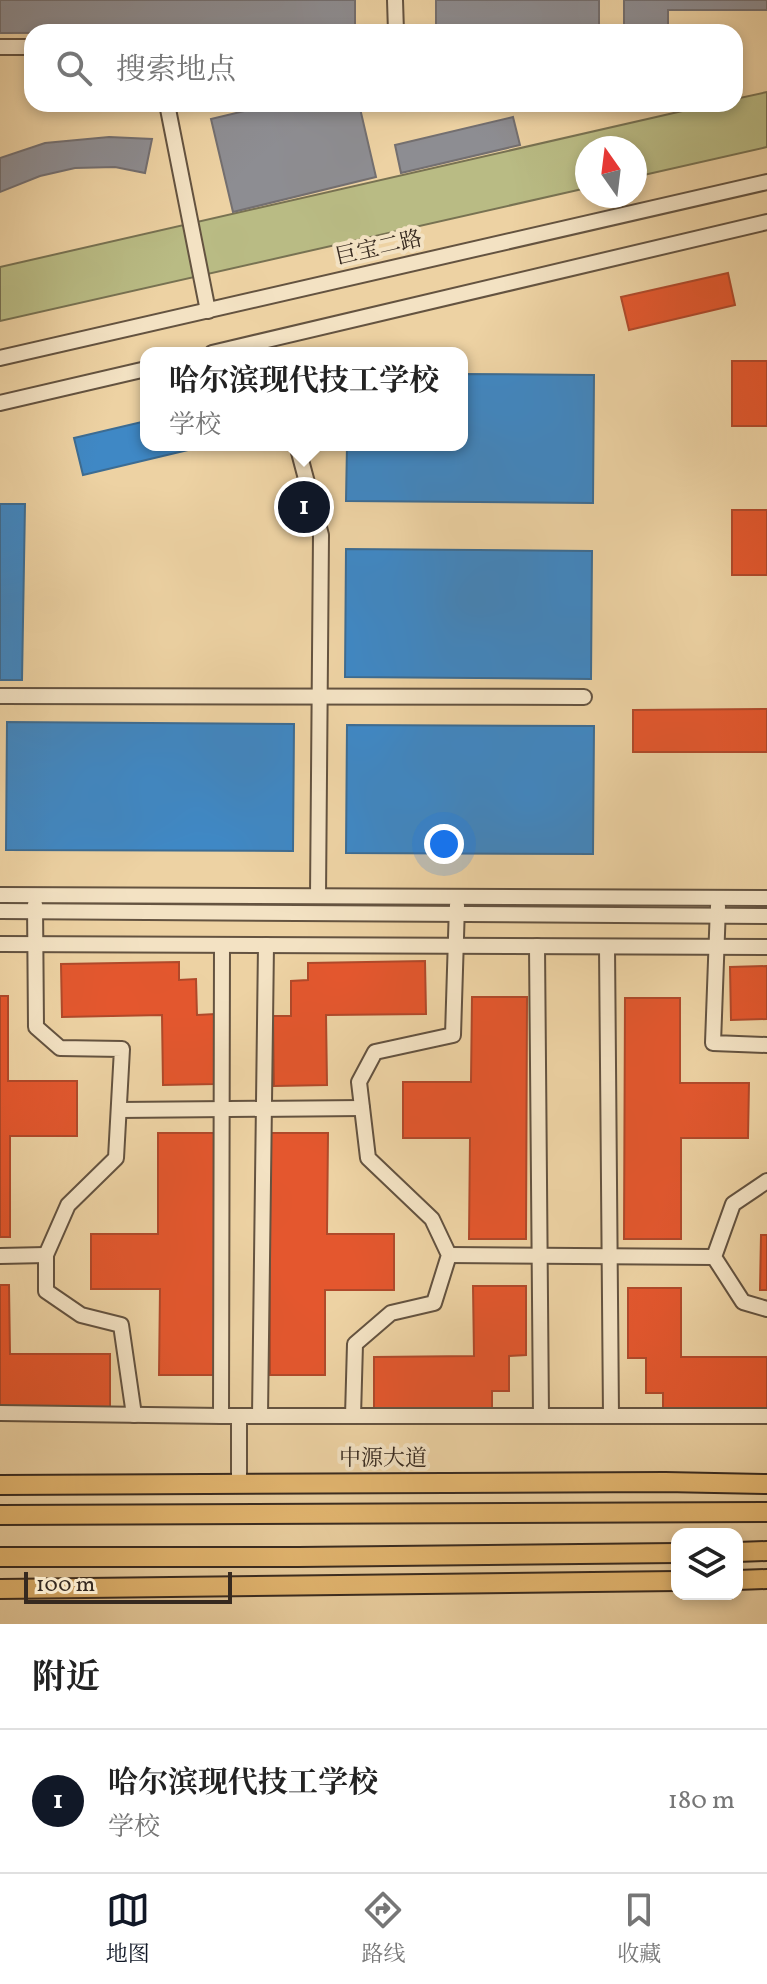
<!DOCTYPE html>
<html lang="zh">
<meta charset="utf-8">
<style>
:root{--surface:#fff;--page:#f6f6f6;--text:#222;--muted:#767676;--line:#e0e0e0;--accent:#111827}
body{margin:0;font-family:Vollkorn,"Noto Serif SC",serif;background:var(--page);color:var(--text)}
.controls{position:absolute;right:24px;bottom:24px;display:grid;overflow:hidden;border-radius:16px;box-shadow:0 4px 12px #0003}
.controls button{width:72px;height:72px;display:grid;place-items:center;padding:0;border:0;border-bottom:2px solid var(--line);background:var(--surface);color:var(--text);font:40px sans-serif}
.compass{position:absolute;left:575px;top:136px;width:72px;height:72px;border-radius:50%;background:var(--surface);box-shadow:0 4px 12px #0003;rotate:346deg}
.scale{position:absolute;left:24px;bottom:20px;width:208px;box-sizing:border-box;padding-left:8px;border:4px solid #36291f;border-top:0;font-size:22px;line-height:28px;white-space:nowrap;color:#36291f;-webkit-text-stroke:6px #f3e2c3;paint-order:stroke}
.you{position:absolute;left:444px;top:844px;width:28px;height:28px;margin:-20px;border:6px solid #fff;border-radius:50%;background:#1a73e8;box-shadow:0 0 0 12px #1a73e833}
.badge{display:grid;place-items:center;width:52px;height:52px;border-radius:50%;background:var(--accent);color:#fff;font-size:26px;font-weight:700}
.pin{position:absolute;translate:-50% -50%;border:4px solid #fff;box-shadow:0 2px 8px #0006}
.popup{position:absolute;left:140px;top:347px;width:328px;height:104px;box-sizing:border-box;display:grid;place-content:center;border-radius:16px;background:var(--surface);filter:drop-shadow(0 2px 6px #0005);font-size:26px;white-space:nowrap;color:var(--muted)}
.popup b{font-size:30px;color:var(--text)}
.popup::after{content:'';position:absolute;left:50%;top:100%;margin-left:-16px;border:16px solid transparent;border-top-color:var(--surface)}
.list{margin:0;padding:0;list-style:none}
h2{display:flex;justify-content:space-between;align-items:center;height:104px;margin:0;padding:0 32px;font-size:34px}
h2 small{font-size:26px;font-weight:400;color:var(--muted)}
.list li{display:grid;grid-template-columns:52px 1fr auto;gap:24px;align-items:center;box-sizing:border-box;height:144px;padding:0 32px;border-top:2px solid var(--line)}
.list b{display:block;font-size:30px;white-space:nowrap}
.list p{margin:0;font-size:26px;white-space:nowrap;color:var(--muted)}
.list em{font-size:26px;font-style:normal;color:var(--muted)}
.icon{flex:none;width:44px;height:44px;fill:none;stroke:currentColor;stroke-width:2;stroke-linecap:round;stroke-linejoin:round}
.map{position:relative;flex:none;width:767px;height:1624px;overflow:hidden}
.search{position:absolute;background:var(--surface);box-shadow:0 4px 12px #0003;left:24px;right:24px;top:24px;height:88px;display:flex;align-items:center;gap:20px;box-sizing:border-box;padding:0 28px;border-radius:24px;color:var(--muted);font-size:30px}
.sheet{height:248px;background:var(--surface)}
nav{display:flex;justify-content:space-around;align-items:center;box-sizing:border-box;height:112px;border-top:2px solid var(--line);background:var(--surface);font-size:22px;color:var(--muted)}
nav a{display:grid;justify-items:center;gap:4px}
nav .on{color:var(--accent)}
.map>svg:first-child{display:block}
.green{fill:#b9bb84;stroke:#787252;stroke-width:2}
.shops{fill:#e4572e;stroke:#b0492a;stroke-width:2}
.schools{fill:#3f88c5;stroke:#3c6c93;stroke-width:2}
.industry{fill:#8d8d92;stroke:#736f70;stroke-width:2}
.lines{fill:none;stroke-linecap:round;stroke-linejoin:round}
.minor-casing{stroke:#645340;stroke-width:18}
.major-casing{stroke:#36291f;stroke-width:22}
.minor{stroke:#f3e2c3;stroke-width:14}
.major{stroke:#e6b972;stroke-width:18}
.labels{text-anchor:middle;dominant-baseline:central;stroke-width:8;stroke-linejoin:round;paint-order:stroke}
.street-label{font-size:22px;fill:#36291f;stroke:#f3e2c3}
</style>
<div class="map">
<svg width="767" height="1624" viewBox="0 0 767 1624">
<rect width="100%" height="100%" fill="#edd2a3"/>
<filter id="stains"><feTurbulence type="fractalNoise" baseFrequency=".0025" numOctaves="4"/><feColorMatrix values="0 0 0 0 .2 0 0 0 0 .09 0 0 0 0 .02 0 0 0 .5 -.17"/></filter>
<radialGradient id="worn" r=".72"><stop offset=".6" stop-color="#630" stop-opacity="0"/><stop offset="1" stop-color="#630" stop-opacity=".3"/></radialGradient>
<path class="green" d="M 767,92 L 767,147 L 635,177 L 635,148 L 587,148 L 587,188 L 0,321 L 0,267 L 713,104 L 735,104 L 735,99 Z"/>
<g class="shops">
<path d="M 728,273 L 735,305 L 629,330 L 621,297 Z"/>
<rect x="732" y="361" width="35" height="65"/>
<rect x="732" y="510" width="35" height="65"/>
<path d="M 767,709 L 767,752 L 633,752 L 633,710 Z"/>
<path d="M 425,961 L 426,1014 L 326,1015 L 327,1085 L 274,1086 L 273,1016 L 291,1016 L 291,981 L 308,980 L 308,963 Z"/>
<path d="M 179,962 L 179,980 L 196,979 L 197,1015 L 215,1014 L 215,1084 L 163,1085 L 162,1015 L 62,1017 L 61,964 Z"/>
<path d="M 767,966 L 767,1019 L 731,1020 L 730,967 Z"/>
<path d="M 0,996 L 8,996 L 8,1081 L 77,1081 L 77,1136 L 10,1136 L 10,1237 L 0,1237 Z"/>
<path d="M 472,997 L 527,997 L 526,1239 L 469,1239 L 470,1138 L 403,1138 L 403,1082 L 471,1082 Z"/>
<path d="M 625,998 L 680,998 L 680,1083 L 749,1083 L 748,1138 L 681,1138 L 681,1239 L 624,1239 Z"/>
<path d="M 158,1133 L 215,1133 L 215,1375 L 159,1375 L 160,1289 L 91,1289 L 91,1234 L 158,1234 Z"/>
<path d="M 270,1133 L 328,1133 L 327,1234 L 394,1234 L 394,1290 L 325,1290 L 325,1375 L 270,1375 Z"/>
<path d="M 761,1235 L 767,1235 L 767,1290 L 760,1290 Z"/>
<path d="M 0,1285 L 9,1285 L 10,1354 L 110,1354 L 110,1407 L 0,1408 Z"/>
<path d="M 473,1286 L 526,1286 L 526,1355 L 509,1356 L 509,1391 L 492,1391 L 492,1408 L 374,1410 L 374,1357 L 474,1356 Z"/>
<path d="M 628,1288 L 681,1288 L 681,1357 L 767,1357 L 767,1410 L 663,1410 L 663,1393 L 646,1393 L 646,1358 L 628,1358 Z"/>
</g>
<g class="schools">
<path d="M 462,374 L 594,375 L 593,503 L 346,501 L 347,445 L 462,445 Z"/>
<path d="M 146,421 L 146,445 L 209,445 L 83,475 L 74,438 Z"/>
<path d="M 0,504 L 25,504 L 22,680 L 0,680 Z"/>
<path d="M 346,549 L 592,551 L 591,679 L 345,677 Z"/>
<path d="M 7,722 L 294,724 L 293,851 L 6,850 Z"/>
<path d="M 347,725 L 594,726 L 593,854 L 346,853 Z"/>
</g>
<g class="industry">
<path d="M 0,0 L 355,0 L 355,32 L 0,33 Z"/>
<rect x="436" y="0" width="163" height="32"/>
<path d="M 624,0 L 767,0 L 767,10 L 668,10 L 668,32 L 624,32 Z"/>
<path d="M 274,104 L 359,104 L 376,177 L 233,212 L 211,119 Z"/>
<path d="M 513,117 L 520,145 L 401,173 L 395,145 Z"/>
<path d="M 109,137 L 152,139 L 145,173 L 115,167 L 75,168 L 40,176 L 0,192 L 0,158 L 45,143 Z"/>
</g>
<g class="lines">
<g class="minor-casing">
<g id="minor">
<path d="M 395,0 L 396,32"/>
<path d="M 0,47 L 32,47"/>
<path d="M 167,104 L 208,311"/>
<path d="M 212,353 L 767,222"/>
<path d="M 0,358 L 767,182"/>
<path d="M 0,403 L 146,369"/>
<path d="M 297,445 L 321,535 L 318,896"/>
<path d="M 0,696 L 584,697"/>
<path d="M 0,895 L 767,898"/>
<path d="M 35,904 L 36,1027 L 60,1048 L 122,1049 L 116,1158 L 68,1205 L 46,1255 L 46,1291 L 81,1315 L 121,1325 L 134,1415"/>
<path d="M 718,906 L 713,1043 L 767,1045"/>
<path d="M 0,911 L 767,916"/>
<path d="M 0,944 L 767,947"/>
<path d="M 537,946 L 541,1416"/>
<path d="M 607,947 L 611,1416"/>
<path d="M 119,1110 L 362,1108"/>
<path d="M 767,1181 L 733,1204 L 714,1257 L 743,1302 L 767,1309"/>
<path d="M 449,1255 L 714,1257"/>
<path d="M 0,1256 L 46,1255"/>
<path d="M 0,1413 L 221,1416 L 767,1416"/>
<path d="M 221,1416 L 222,945"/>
<path d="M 239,1416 L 239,1478"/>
<path d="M 260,1416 L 266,945"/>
<path d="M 353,1416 L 355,1344 L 391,1313 L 434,1303 L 449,1255 L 432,1219 L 368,1158 L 359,1082 L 375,1052 L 453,1035 L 457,905"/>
</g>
</g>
<g class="major-casing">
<g id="major">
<path d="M 0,1485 L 665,1482 L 767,1484"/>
<path d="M 0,1515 L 767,1512"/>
<path d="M 737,1552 L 767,1551"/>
<path d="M 0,1557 L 298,1557 L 677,1553"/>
<path d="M 737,1580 L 767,1579"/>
<path d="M 0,1589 L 677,1581"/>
</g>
</g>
<use href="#minor" class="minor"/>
<use href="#major" class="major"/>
</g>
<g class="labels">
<g class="street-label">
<text transform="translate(379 249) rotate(-13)">巨宝二路</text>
<text x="383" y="1459">中源大道</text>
</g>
</g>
<rect width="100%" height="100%" filter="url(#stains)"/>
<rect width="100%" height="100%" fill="url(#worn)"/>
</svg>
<div class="controls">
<button><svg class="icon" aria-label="layers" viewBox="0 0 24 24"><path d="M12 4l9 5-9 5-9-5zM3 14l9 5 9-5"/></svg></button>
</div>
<svg class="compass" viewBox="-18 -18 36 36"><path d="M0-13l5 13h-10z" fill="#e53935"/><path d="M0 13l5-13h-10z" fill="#767676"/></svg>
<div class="scale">100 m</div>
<div class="you"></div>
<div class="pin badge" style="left:304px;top:507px">1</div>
<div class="popup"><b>哈尔滨现代技工学校</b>学校</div>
<div class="search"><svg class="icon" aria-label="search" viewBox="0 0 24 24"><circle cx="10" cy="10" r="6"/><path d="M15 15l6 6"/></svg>搜索地点</div>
</div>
<section class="sheet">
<h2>附近<small></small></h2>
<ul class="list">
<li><span class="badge">1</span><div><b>哈尔滨现代技工学校</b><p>学校</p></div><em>180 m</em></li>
</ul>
</section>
<nav>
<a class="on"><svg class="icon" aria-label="map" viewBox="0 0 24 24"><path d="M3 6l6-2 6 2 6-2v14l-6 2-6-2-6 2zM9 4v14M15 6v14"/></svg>地图</a>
<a><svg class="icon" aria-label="directions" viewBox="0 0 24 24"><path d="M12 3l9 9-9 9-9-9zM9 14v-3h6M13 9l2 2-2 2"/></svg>路线</a>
<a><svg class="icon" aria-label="saved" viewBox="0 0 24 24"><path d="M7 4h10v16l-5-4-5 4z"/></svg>收藏</a>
</nav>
